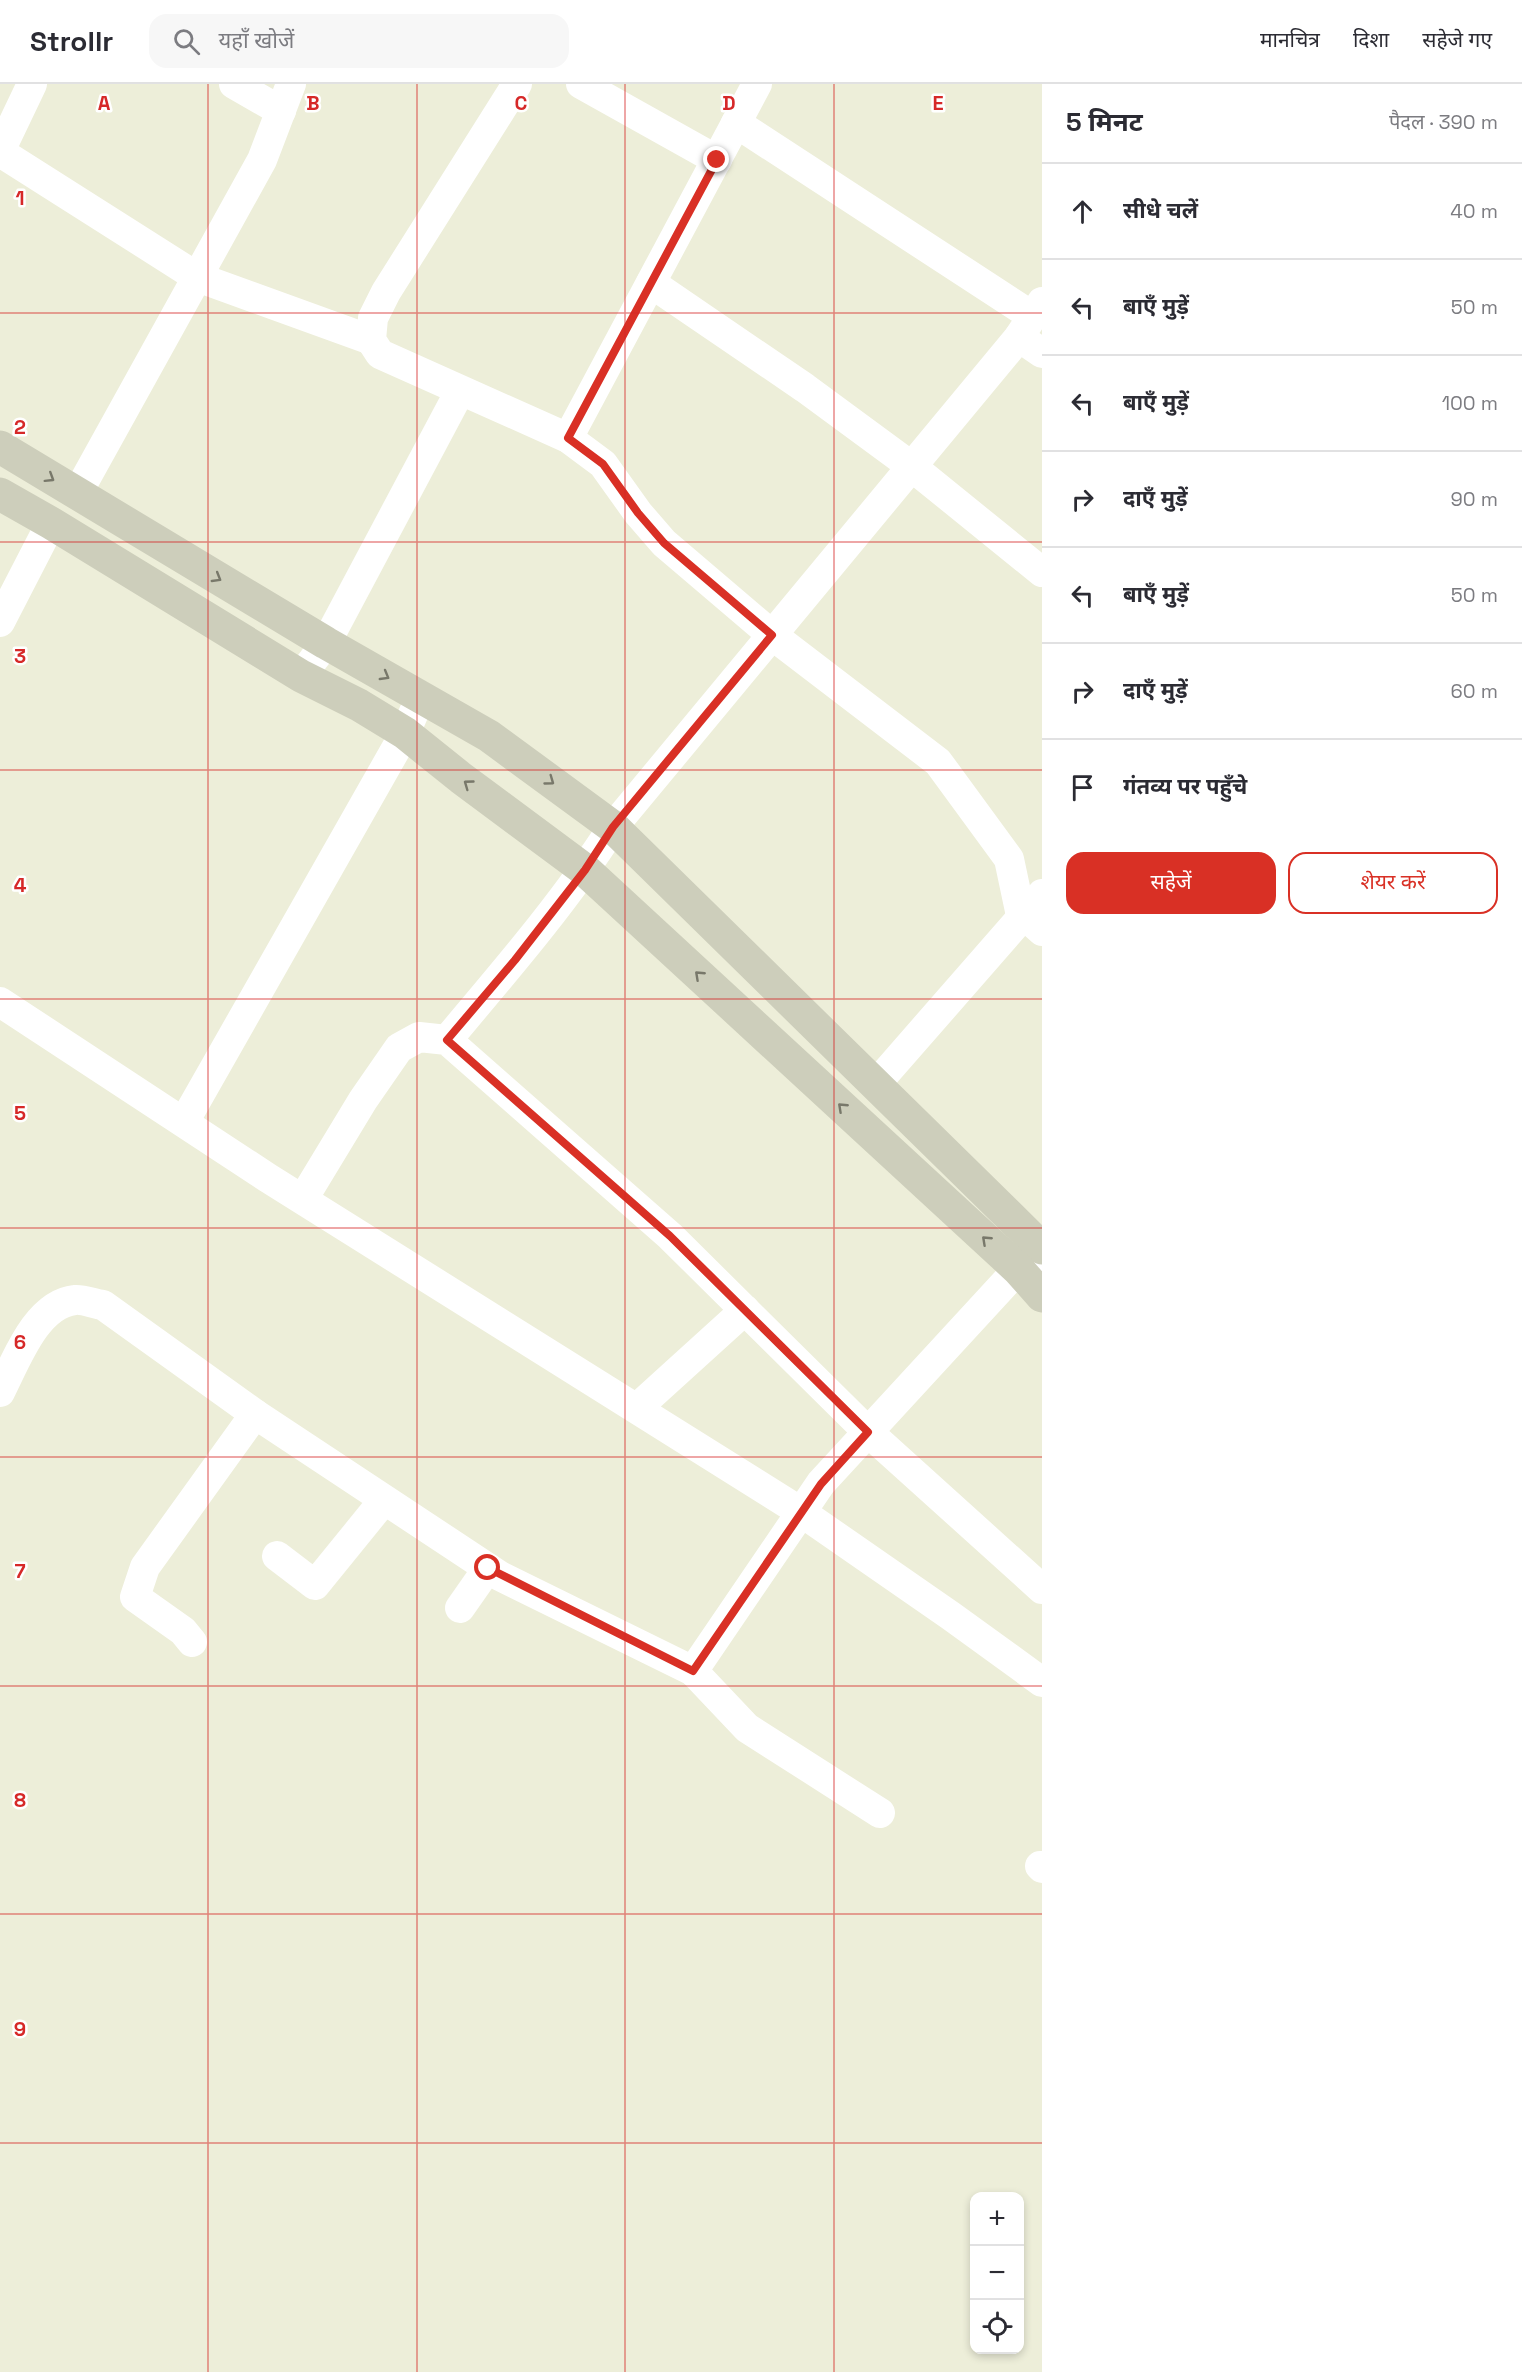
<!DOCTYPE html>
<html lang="hi">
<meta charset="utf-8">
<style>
:root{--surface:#fff;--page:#f7f7f7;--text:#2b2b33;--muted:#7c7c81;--line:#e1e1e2;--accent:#d93025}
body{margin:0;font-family:"Space Grotesk","Noto Sans Devanagari",sans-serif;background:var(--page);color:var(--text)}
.controls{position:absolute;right:18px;bottom:18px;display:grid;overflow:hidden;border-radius:12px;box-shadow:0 3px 9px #0003}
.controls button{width:54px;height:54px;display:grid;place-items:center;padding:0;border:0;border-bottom:2px solid var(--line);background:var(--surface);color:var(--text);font:30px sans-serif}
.stop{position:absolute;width:18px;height:18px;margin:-14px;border:4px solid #d93025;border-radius:50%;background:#fff}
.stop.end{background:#d93025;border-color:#fff;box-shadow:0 2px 6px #0008}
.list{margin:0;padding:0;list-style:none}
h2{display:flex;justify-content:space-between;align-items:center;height:78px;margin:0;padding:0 24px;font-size:26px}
h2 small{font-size:20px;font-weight:400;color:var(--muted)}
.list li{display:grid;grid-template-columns:39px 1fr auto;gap:18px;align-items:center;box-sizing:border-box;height:96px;padding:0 24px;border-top:2px solid var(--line)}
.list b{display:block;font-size:22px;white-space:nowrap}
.list em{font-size:20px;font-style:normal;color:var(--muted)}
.actions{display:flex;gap:12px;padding:18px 24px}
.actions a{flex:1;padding:14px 0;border:2px solid var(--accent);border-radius:18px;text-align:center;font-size:21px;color:var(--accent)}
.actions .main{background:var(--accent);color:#fff}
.icon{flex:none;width:33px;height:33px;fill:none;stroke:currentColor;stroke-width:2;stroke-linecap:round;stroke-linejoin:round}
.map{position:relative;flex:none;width:1042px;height:2288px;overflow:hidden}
header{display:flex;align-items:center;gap:36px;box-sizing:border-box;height:84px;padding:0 30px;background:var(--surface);border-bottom:2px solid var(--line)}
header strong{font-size:28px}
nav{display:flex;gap:33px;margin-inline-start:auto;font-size:21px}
.search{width:420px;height:54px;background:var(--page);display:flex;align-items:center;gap:15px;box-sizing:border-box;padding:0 21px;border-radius:18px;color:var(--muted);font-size:22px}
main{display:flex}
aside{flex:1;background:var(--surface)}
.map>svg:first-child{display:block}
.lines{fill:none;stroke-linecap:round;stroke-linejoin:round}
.street{stroke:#fff;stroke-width:30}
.secondary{stroke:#cdcebb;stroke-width:33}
.oneway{stroke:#78786a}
.route{stroke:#d93025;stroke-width:8}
.grid{fill:none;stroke:#d62828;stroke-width:1.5;stroke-opacity:0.55}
.grid-label{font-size:20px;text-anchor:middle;font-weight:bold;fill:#d62828;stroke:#fff;stroke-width:5;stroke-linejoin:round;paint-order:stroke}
</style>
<header>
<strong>Strollr</strong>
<div class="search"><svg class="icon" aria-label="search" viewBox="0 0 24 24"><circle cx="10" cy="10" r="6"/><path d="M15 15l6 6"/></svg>यहाँ खोजें</div>
<nav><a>मानचित्र</a><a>दिशा</a><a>सहेजे गए</a></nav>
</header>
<main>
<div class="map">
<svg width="1042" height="2288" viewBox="0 0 1042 2288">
<rect width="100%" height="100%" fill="#edeed9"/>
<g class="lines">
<g class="street">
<path d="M 234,0 L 281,27"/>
<path d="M 517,0 L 386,208 L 373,234 L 371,256 L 380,270 L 568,354 L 603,380 L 638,429 L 664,459 L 772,551 L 938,678 L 1009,775 L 1020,827 L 1042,847"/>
<path d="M 581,0 L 717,76"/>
<path d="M 736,39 L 1032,232"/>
<path d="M 0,67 L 32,0"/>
<path d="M 0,68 L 197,193 L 371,256"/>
<path d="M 651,199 L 805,304 L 911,382 L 1042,488"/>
<path d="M 1019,253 L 1042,269"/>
<path d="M 568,354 L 757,0"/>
<path d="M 77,410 L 262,76 L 291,0"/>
<path d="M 0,538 L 51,439"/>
<path d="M 301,592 L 326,559 L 460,307"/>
<path d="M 0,918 L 268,1094 L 801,1428 L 951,1532 L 1042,1598"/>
<path d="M 447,956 C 505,887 564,819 613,743 L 1019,253 L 1042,218"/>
<path d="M 876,1000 L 1042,810"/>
<path d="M 184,1038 L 405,649 L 421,612"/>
<path d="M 303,1115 L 363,1016 L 399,964 L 419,953 L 447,956 L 670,1152 L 868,1348 L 1042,1505"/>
<path d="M 0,1308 C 16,1277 36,1220 75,1216 C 83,1215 94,1220 103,1221 L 255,1330 L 500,1492 L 693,1587 L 821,1399 L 1018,1185 L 1040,1172"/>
<path d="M 637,1324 L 745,1226"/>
<path d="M 277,1472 L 315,1501 L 384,1416"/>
<path d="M 460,1524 L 488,1484"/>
<path d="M 192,1558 L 183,1547 L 135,1513 L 145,1483 L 255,1330"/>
<path d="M 693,1587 L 747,1644 L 880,1729"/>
<path d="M 1040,1782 L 1042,1784"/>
</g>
<g class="secondary">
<path d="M 0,363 L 326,559 L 489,652 L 613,743 L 1042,1164"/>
<path d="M 0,410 L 51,439 L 301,592 L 359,621 L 405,649 L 461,694 L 585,786 L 1018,1185 L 1042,1212"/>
</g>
</g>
<defs><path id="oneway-chevron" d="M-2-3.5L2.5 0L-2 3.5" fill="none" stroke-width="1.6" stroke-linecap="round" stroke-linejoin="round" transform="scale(1.5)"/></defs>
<g class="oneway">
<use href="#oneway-chevron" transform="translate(50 394) rotate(32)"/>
<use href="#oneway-chevron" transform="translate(217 494) rotate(31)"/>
<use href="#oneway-chevron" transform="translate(385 592) rotate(30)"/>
<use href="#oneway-chevron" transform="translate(550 697) rotate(36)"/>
<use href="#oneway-chevron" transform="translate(468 700) rotate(-144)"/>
<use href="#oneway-chevron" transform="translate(699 891) rotate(-137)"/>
<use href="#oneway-chevron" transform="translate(842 1023) rotate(-137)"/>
<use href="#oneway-chevron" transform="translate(986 1156) rotate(-137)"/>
</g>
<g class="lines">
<path class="route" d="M 488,1484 L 693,1587 L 821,1400 L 868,1348 L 670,1152 L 447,956 L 515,876 L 585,786 L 613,743 L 772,551 L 664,459 L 638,429 L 603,380 L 568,354 L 717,76"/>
</g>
<path class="grid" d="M 208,0 L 208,2288M 417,0 L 417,2288M 625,0 L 625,2288M 834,0 L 834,2288M 0,229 L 1042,229M 0,458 L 1042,458M 0,686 L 1042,686M 0,915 L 1042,915M 0,1144 L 1042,1144M 0,1373 L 1042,1373M 0,1602 L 1042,1602M 0,1830 L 1042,1830M 0,2059 L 1042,2059"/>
<g class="grid-label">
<text x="104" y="26">A</text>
<text x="313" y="26">B</text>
<text x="521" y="26">C</text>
<text x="729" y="26">D</text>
<text x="938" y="26">E</text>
<text x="20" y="121">1</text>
<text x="20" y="350">2</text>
<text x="20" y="579">3</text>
<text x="20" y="808">4</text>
<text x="20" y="1036">5</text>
<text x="20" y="1265">6</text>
<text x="20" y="1494">7</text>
<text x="20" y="1723">8</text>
<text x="20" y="1952">9</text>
</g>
</svg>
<div class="controls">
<button>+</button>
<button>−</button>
<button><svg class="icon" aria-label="locate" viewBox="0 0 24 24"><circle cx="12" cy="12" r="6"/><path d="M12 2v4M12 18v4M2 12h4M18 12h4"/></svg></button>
</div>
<div class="stop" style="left:488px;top:1484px"></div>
<div class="stop end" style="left:717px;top:76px"></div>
</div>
<aside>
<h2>5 मिनट<small>पैदल · 390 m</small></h2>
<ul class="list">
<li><svg class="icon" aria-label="ahead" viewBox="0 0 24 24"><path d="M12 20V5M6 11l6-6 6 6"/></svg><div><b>सीधे चलें</b></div><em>40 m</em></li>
<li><svg class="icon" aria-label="left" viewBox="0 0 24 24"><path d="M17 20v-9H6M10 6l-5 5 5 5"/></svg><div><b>बाएँ मुड़ें</b></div><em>50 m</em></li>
<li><svg class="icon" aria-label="left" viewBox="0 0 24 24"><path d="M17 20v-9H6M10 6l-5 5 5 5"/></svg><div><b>बाएँ मुड़ें</b></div><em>100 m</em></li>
<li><svg class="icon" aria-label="right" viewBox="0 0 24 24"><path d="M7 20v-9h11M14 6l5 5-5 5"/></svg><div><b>दाएँ मुड़ें</b></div><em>90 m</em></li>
<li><svg class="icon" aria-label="left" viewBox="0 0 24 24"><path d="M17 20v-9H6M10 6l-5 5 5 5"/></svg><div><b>बाएँ मुड़ें</b></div><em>50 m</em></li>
<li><svg class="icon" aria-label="right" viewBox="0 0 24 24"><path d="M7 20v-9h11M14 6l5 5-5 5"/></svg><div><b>दाएँ मुड़ें</b></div><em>60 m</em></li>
<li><svg class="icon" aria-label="arrive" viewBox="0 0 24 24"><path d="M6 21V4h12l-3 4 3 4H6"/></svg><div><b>गंतव्य पर पहुँचे</b></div></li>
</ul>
<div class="actions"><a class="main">सहेजें</a><a>शेयर करें</a></div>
</aside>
</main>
